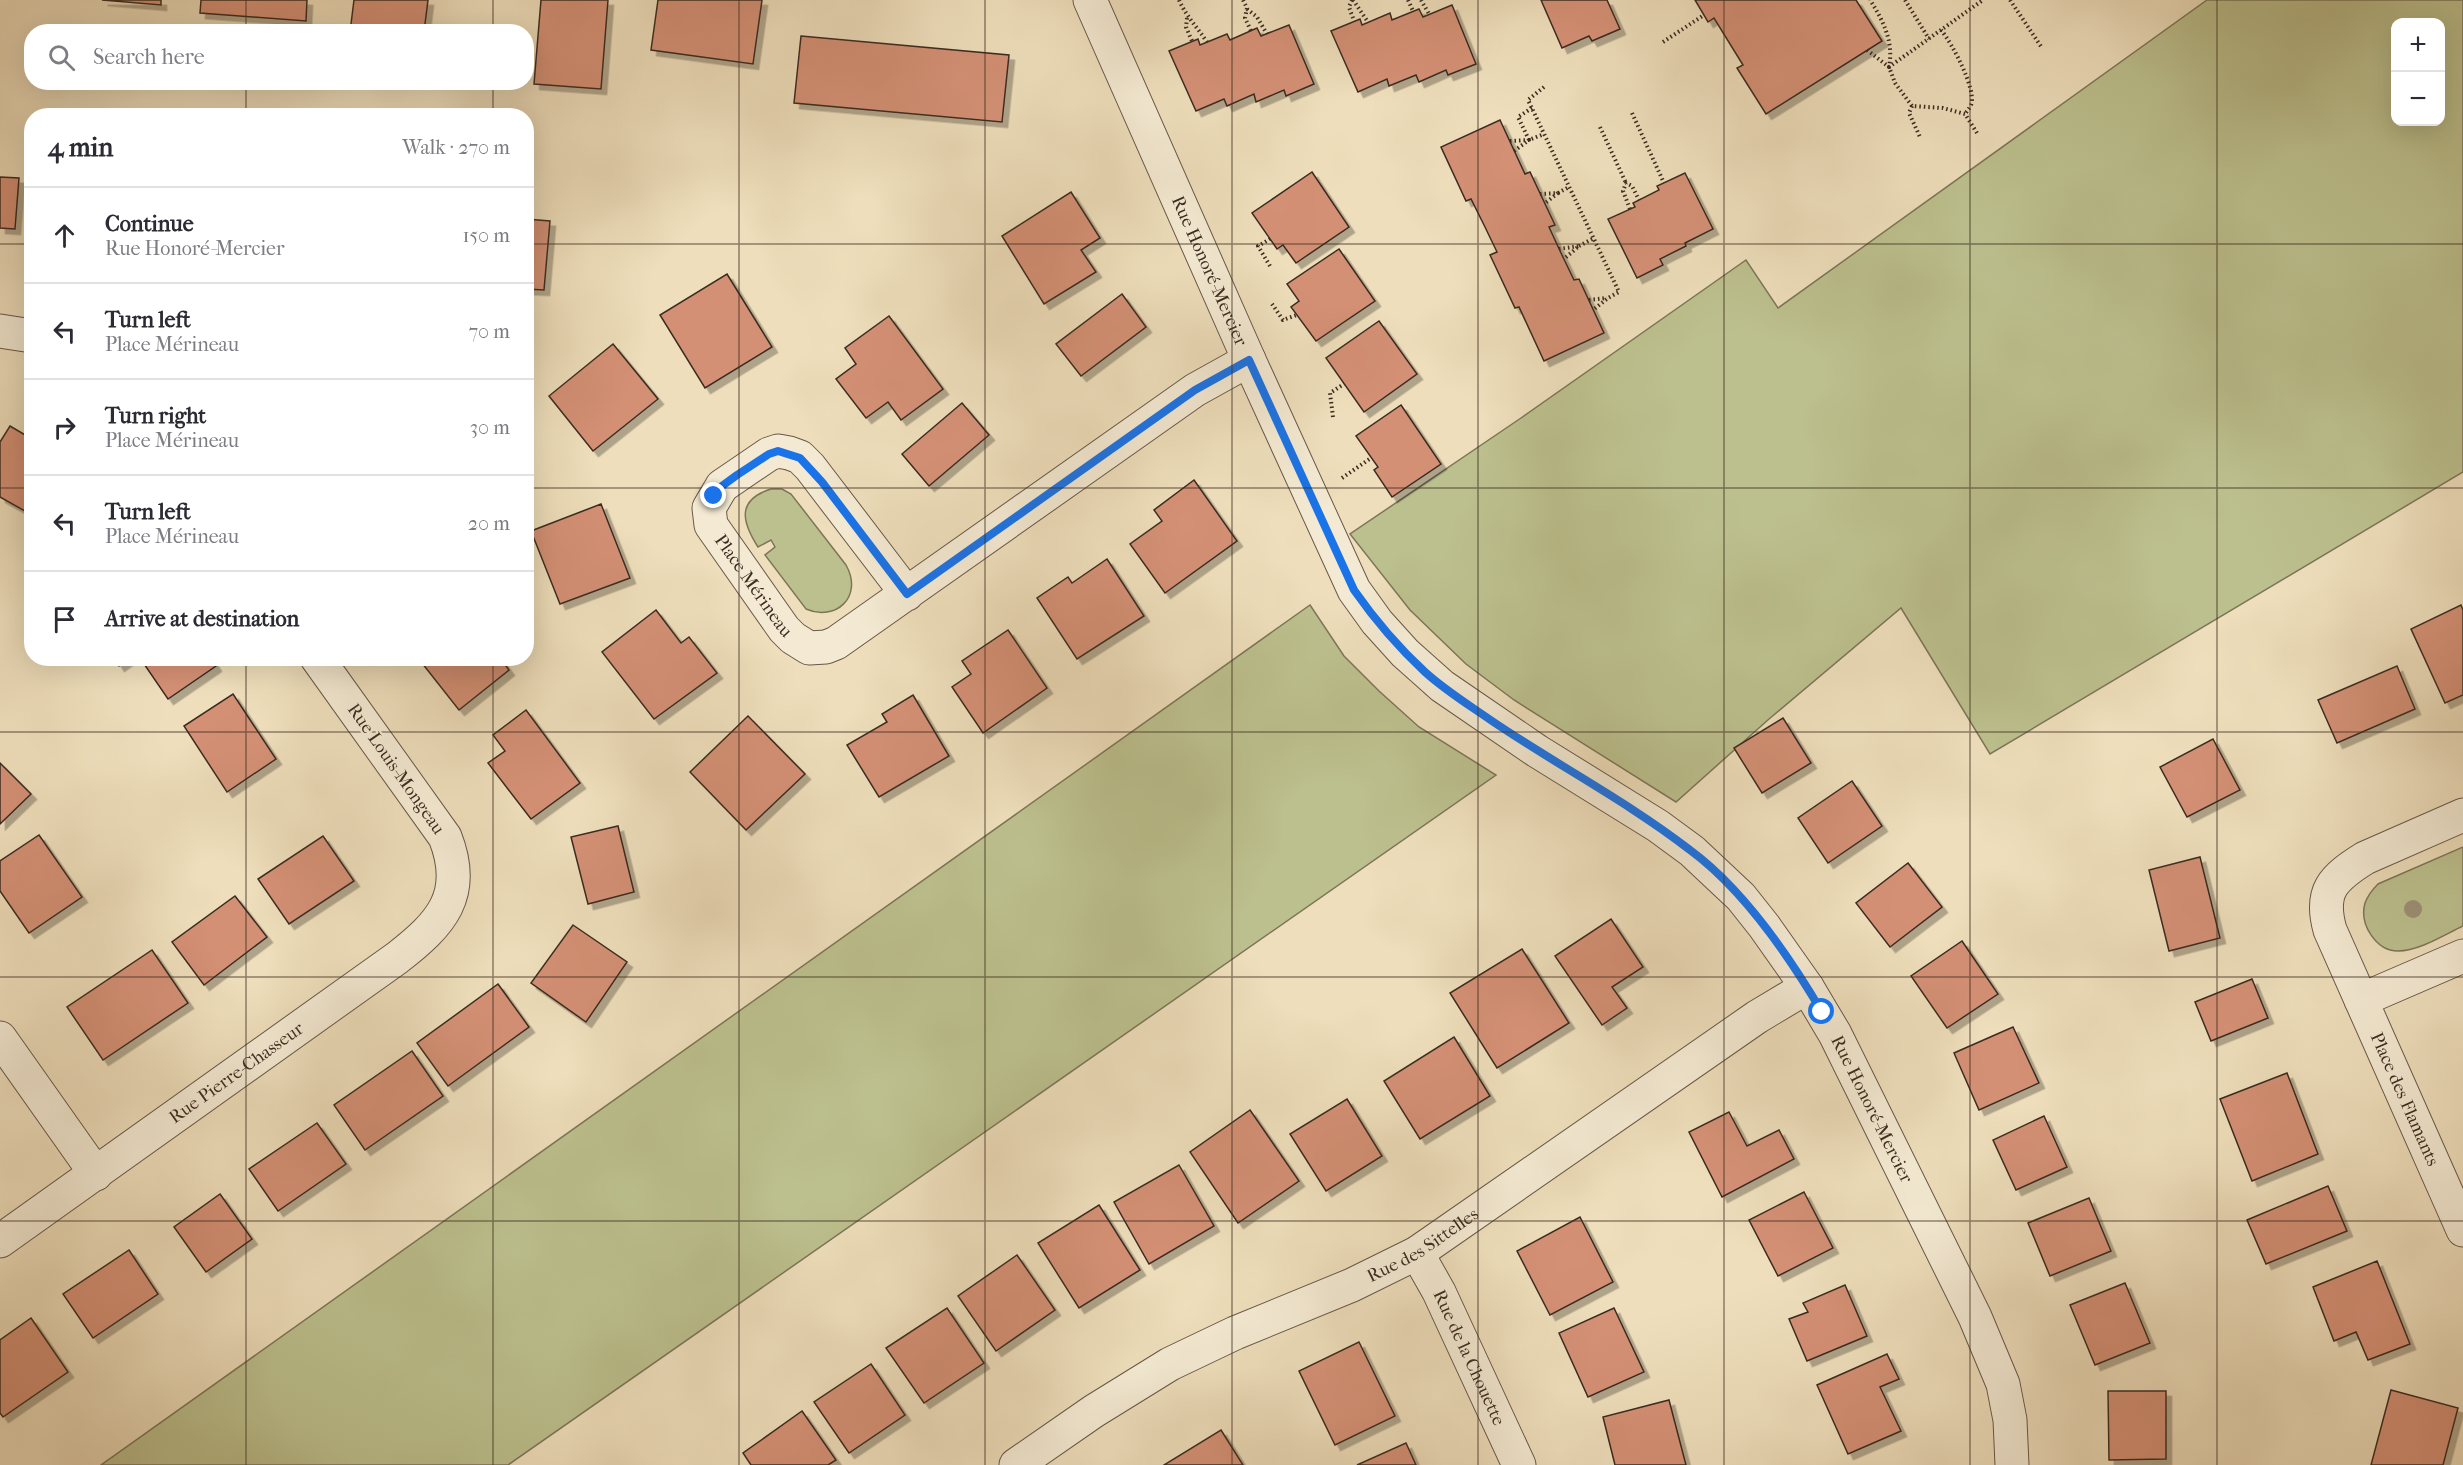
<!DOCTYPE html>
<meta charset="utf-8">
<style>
:root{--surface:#fff;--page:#f7f7f7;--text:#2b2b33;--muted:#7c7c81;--line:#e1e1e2}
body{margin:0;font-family:"IM FELL French Canon",serif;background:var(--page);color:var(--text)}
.controls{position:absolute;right:18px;top:18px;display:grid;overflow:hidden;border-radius:12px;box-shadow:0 6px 24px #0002}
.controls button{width:54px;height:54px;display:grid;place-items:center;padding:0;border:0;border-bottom:2px solid var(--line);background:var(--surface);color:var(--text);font:30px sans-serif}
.stop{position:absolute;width:18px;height:18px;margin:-14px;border:4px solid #1a73e8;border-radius:50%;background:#fff}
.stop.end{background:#1a73e8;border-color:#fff;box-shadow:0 2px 6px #0008}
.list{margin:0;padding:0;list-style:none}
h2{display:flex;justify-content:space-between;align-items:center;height:78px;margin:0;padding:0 24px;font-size:26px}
h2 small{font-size:20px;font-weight:400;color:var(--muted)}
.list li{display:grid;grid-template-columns:39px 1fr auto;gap:18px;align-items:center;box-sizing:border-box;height:96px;padding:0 24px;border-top:2px solid var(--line)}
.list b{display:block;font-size:22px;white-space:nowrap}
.list p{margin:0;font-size:20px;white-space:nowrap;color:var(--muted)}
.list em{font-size:20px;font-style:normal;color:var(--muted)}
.icon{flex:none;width:33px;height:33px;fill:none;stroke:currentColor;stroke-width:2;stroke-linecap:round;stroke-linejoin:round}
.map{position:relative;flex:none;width:2463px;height:1465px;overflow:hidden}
.search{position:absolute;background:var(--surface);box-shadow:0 6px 24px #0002;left:24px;top:24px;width:510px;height:66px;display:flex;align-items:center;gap:15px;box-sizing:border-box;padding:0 21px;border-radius:24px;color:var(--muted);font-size:22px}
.panel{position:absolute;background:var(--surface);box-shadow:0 6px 24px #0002;left:24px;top:108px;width:510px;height:558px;border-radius:24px}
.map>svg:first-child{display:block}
.green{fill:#bcc08e;stroke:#7c7658;stroke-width:1.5;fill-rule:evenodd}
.building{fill:#d49075;stroke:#3b2c21;stroke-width:1.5;filter:url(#shadow)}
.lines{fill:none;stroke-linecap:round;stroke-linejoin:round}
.minor-casing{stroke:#685848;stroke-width:35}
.path{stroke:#3b2c21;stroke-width:4;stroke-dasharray:1.5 3;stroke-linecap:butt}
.minor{stroke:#f4ead3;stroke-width:33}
.tree{fill:#9d9075}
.route{stroke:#1a73e8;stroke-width:8}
.grid{fill:none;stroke:#3b2c21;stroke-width:1.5;stroke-opacity:0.55}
.labels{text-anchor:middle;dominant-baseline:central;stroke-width:4.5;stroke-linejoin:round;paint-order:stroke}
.street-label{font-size:18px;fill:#3b2c21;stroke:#f4ead3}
</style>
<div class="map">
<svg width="2463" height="1465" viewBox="0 0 2463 1465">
<defs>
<filter id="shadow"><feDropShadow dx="5.5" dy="5.5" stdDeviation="0" flood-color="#0004"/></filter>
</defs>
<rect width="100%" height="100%" fill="#eedebb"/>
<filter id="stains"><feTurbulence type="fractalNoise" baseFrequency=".00333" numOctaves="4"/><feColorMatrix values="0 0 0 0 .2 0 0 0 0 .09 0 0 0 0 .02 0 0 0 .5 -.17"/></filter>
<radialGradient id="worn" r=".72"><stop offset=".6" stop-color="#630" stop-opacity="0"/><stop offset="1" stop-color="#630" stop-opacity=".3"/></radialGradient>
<g class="green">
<path d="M 2207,0 L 2463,0 L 2463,472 L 1990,754 L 1901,608 L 1769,719 L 1676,802 L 1514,700 L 1466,664 L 1410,610 L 1350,534 L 1521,418 L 1746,260 L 1778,308 ZM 2396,22 L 2440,22 L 2440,122 L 2396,122 Z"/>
<path d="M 771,489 L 782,489 L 791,494 L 846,565 C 864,597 835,622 806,609 L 765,555 L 775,547 L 771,540 L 758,547 C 742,522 736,500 771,489 Z"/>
<path d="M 1310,605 L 1344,656 L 1379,691 L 1419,727 L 1496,775 L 508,1465 L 101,1465 Z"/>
<path d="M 2463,847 L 2463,926 C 2444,935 2419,951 2398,951 C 2376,951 2359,924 2365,903 C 2368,895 2372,890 2378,884 Z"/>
</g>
<g class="building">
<path d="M 102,0 L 161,0 L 161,5 Z"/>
<path d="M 201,0 L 307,0 L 306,21 L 200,13 Z"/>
<path d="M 354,0 L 428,0 L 424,32 L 350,32 Z"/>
<path d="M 541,0 L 608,0 L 601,89 L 534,84 Z"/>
<path d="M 658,0 L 762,0 L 753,64 L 651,50 Z"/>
<path d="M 1541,0 L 1607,0 L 1620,29 L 1592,41 L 1589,36 L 1562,48 Z"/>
<path d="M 1695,0 L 1856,0 L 1882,41 L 1766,114 L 1737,68 L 1743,65 L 1714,18 L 1708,22 Z"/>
<path d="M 1452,5 L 1476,64 L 1448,75 L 1446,70 L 1419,82 L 1416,75 L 1389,86 L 1387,79 L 1358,92 L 1331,31 L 1360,19 L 1362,25 L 1390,13 L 1392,20 L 1419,9 L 1423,17 Z"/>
<path d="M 1289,25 L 1314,84 L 1286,96 L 1284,90 L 1256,102 L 1254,94 L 1227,106 L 1224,99 L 1196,111 L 1169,51 L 1198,39 L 1200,45 L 1227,34 L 1230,40 L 1257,28 L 1261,36 Z"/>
<path d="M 801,36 L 1009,55 L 1002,122 L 794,103 Z"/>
<path d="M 1500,120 L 1525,174 L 1530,172 L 1555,225 L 1549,227 L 1561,253 L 1574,280 L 1579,279 L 1604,333 L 1544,361 L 1519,307 L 1515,308 L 1490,255 L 1497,252 L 1484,225 L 1471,199 L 1466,201 L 1441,147 Z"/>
<path d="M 1312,172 L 1349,227 L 1296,263 L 1283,245 L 1277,249 L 1252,213 Z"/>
<path d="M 1685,173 L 1713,229 L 1685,243 L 1686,246 L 1660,259 L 1663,265 L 1637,278 L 1608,219 L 1635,207 L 1633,203 L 1659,190 L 1657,186 Z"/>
<path d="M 0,177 L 19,178 L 15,229 L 0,228 Z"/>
<path d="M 1071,192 L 1100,238 L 1081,250 L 1096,272 L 1044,304 L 1002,236 Z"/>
<path d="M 526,219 L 550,221 L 544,290 L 526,289 Z"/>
<path d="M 1339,249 L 1375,301 L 1316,341 L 1291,307 L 1299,301 L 1287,284 Z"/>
<path d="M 727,274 L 772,347 L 705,388 L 660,315 Z"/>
<path d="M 1122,294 L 1146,327 L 1081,376 L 1056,344 Z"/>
<path d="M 889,316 L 943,389 L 901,420 L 888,402 L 866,418 L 836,379 L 856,364 L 845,348 Z"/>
<path d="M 1379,321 L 1417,374 L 1364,412 L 1326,358 Z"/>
<path d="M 613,344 L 658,399 L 593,451 L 549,396 Z"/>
<path d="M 962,403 L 989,435 L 929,486 L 902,454 Z"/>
<path d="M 1401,405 L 1441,464 L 1392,497 L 1374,470 L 1378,467 L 1356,436 Z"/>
<path d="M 10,426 L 32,439 L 32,515 L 0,497 L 0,442 Z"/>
<path d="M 1194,480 L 1237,541 L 1165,593 L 1130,544 L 1162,521 L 1154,510 Z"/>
<path d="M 601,504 L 630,578 L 560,604 L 531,531 Z"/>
<path d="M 1107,559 L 1144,616 L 1077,659 L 1037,598 L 1068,577 L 1072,583 Z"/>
<path d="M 2461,605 L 2463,610 L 2463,695 L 2445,703 L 2411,629 Z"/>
<path d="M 656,610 L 681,643 L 689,637 L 717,673 L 654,719 L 602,652 Z"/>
<path d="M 1008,630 L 1047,688 L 983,733 L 952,687 L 971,674 L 962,661 Z"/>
<path d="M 114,658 L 130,658 L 119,666 Z"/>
<path d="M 140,658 L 211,658 L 216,666 L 168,699 Z"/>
<path d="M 418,658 L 500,658 L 509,670 L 459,710 Z"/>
<path d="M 2397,666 L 2415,709 L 2337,743 L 2318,700 Z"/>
<path d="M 233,694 L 276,759 L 227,792 L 184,726 Z"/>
<path d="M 913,695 L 949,756 L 879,797 L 847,745 L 887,722 L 882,714 Z"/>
<path d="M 526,710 L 580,783 L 531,819 L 488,763 L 505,751 L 493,735 Z"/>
<path d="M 748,716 L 805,774 L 746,830 L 690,772 Z"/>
<path d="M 1783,718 L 1811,763 L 1762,793 L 1734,748 Z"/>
<path d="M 2213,739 L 2240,790 L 2187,817 L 2160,767 Z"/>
<path d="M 0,763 L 31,794 L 0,824 Z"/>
<path d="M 1852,781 L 1882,826 L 1828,863 L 1798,818 Z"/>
<path d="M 618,826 L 634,892 L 588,904 L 571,837 Z"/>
<path d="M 39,835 L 82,897 L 29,933 L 0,891 L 0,861 Z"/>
<path d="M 323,836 L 354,881 L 289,924 L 258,879 Z"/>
<path d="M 2200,857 L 2220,938 L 2169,951 L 2149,870 Z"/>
<path d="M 1908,863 L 1942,907 L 1890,947 L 1856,903 Z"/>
<path d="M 235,896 L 267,937 L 204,985 L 172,942 Z"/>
<path d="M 1611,919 L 1643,967 L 1612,987 L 1627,1008 L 1602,1025 L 1555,956 Z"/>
<path d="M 573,925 L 627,962 L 586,1022 L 531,983 Z"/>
<path d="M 1962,941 L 1998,994 L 1947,1028 L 1911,976 Z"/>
<path d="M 1522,949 L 1569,1023 L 1497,1068 L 1450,993 Z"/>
<path d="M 152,950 L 188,1003 L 103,1060 L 67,1007 Z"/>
<path d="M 2252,979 L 2268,1018 L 2211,1041 L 2195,1002 Z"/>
<path d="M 498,984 L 529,1027 L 448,1086 L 417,1043 Z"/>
<path d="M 2013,1027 L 2039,1083 L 1979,1110 L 1954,1053 Z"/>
<path d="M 1454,1037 L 1490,1096 L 1420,1139 L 1384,1081 Z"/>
<path d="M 412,1051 L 443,1096 L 365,1150 L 334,1105 Z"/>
<path d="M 2287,1073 L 2318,1154 L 2252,1181 L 2220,1099 Z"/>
<path d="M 1347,1099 L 1382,1156 L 1326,1191 L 1290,1134 Z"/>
<path d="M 1250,1110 L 1299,1181 L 1238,1223 L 1190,1152 Z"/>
<path d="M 1729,1112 L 1747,1146 L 1779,1130 L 1794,1159 L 1722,1197 L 1689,1132 Z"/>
<path d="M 2044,1116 L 2067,1167 L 2016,1190 L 1993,1140 Z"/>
<path d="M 317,1123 L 346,1164 L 278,1211 L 249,1169 Z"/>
<path d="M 1179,1165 L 1214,1226 L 1149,1264 L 1114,1202 Z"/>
<path d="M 2328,1186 L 2347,1231 L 2266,1264 L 2247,1220 Z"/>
<path d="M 1804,1192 L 1833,1248 L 1778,1276 L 1749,1220 Z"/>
<path d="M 220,1194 L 252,1239 L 206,1272 L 174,1227 Z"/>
<path d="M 2089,1198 L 2111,1251 L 2050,1276 L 2028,1223 Z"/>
<path d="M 1099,1205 L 1140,1270 L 1079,1308 L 1038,1243 Z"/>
<path d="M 1580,1217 L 1613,1282 L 1550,1315 L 1517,1251 Z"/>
<path d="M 129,1250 L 158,1294 L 93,1338 L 63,1294 Z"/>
<path d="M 1017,1255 L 1055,1310 L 996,1351 L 958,1296 Z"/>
<path d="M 2377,1261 L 2410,1344 L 2368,1360 L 2356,1332 L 2334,1341 L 2313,1287 Z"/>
<path d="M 2125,1283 L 2150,1343 L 2095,1365 L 2070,1305 Z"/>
<path d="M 1845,1285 L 1867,1336 L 1807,1361 L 1789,1319 L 1808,1312 L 1803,1303 Z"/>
<path d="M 947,1308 L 984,1363 L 924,1403 L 886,1348 Z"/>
<path d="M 1614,1308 L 1644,1372 L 1588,1397 L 1559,1333 Z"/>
<path d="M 31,1318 L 68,1372 L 3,1417 L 0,1413 L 0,1340 Z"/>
<path d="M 1359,1342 L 1395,1416 L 1335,1445 L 1299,1371 Z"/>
<path d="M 1887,1354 L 1899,1379 L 1880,1387 L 1901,1431 L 1848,1454 L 1817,1385 Z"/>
<path d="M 871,1364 L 905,1415 L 849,1453 L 814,1402 Z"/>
<path d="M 2391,1390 L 2458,1408 L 2443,1465 L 2371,1465 Z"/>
<path d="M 2108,1391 L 2166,1391 L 2166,1459 L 2109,1460 Z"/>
<path d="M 1669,1400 L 1686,1465 L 1615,1465 L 1603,1417 Z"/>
<path d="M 802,1411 L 836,1460 L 828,1465 L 751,1465 L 743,1453 Z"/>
<path d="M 1221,1430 L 1243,1465 L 1164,1465 Z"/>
<path d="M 1406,1443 L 1416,1465 L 1357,1465 Z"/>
</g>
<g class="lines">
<g class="minor-casing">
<g id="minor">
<path id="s1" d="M 1090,0 L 1249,360 L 1354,590 L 1377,622 L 1405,653 L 1442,686 L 1537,751 L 1658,826 L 1692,851 L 1741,897 L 1764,926 L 1807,987 L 1835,1034 L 1975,1317 L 2003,1384 L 2010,1420 L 2012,1465"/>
<path d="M 0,331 L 32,336"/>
<path id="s2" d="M 907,594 L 810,467 L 800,457 L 789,453 L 778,451 L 769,454 L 722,486 L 709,508 L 711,525 L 784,629 L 793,638 L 809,648 L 826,647 L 836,643 L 1195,390 L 1249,360"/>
<path id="s3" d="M 2463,815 L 2365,858 C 2333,878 2319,891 2330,930 L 2463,1230"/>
<path d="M 2361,1000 L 2463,956"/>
<path d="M 0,1038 L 96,1174"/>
<path id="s4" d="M 0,1241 L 397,958 C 441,924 468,895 445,837 L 317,658"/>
<path id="s5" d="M 1417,1253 L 1439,1292 L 1519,1465"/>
<path id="s6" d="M 1016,1465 L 1094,1411 L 1170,1364 L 1235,1333 L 1352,1285 L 1417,1253 L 1757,1017 L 1807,987"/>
</g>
</g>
<g class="path">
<path d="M 1179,0 C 1186,16 1197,27 1207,42"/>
<path d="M 1243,0 L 1247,8 L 1245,18 L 1251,31"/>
<path d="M 1352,0 L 1349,7 L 1354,21"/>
<path d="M 1353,0 L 1368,22"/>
<path d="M 1408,0 L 1413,11"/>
<path d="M 1421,0 L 1429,14"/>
<path d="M 1905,0 L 1929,39"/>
<path d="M 2010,0 L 2042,48"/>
<path d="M 1247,9 L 1257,17 L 1267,34"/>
<path d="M 1187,18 L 1186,27 L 1192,41"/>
<path d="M 1941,30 C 1952,43 1977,90 1971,105 C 1969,109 1967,111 1965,114"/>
<path d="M 1663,42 L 1704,15"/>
<path d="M 1867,50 L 1889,67 C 1894,42 1883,20 1870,0"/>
<path d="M 1544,87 L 1528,100 L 1619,292 L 1608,298 L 1593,310"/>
<path d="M 1912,106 L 1909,113 L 1920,137"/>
<path d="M 1532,108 L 1518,117 L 1529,140 L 1544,134"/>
<path d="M 1632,113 L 1664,183"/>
<path d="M 1600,127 L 1626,183"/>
<path d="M 1977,133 L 1965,114 L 1943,108 L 1912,106 L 1895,83 L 1889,67 L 1983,0"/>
<path d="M 1510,141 L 1529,140 L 1514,151"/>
<path d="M 1558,193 L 1569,187"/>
<path d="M 1540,194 L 1558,193 L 1544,204"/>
<path d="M 1630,209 L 1623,191 L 1626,183 L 1632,186 L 1639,200"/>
<path d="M 1579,246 L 1594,238"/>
<path d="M 1559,249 L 1579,246 L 1564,259"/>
<path d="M 1270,266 L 1258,246 L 1270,239"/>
<path d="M 1589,300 L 1607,298"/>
<path d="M 1272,304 L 1283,320 L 1297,315"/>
<path d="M 1333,417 L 1330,393 L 1344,384"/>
<path d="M 1342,478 L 1371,458"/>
</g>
<use href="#minor" class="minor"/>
</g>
<circle class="tree" cx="2413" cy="909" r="9"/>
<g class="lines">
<path class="route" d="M 714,496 L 722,486 L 737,475 L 769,454 L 778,451 L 800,458 L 822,482 L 907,594 L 1195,390 L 1249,360 L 1354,590 C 1375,620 1398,647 1425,672 C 1446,691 1469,705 1492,721 C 1557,765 1628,802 1690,850 C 1743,889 1789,956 1822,1012"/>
</g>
<path class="grid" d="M 246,0 L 246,32M 493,0 L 493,32M 739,0 L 739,1465M 985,0 L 985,1465M 1232,0 L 1232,1465M 1478,0 L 1478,1465M 1724,0 L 1724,1465M 1970,0 L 1970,1465M 2217,0 L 2217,1465M 246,82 L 246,116M 493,82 L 493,116M 0,244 L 32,244M 526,244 L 2463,244M 0,488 L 32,488M 526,488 L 2463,488M 246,658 L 246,1465M 493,658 L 493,1465M 0,732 L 2463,732M 0,977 L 2463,977M 0,1221 L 2463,1221"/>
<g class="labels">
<g class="street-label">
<text stroke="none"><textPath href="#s1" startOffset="296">Rue Honoré-Mercier</textPath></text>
<text stroke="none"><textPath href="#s2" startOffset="380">Place Mérineau</textPath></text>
<text transform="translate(396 769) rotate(55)">Rue Louis-Mongeau</text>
<text stroke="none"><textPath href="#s4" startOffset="290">Rue Pierre-Chasseur</textPath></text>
<text stroke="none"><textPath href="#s3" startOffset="381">Place des Flamants</textPath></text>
<text stroke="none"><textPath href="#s1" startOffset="1394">Rue Honoré-Mercier</textPath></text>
<text stroke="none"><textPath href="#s6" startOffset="464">Rue des Sittelles</textPath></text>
<text stroke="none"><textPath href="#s5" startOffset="117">Rue de la Chouette</textPath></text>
</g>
</g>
<rect width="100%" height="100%" filter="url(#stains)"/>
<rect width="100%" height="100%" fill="url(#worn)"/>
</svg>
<div class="controls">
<button>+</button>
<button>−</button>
</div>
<div class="stop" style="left:1822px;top:1012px"></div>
<div class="stop end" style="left:714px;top:496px"></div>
<div class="search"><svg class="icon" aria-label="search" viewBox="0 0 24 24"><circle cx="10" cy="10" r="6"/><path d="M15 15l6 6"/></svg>Search here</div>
<section class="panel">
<h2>4 min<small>Walk · 270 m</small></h2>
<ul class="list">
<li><svg class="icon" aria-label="ahead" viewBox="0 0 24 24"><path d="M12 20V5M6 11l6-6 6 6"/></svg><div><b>Continue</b><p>Rue Honoré-Mercier</p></div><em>150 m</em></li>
<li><svg class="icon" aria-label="left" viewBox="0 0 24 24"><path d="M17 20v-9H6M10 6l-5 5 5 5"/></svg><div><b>Turn left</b><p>Place Mérineau</p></div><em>70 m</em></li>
<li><svg class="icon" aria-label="right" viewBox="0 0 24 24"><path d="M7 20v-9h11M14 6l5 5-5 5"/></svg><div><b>Turn right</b><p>Place Mérineau</p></div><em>30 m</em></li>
<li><svg class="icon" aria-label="left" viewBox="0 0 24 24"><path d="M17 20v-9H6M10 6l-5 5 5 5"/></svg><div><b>Turn left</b><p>Place Mérineau</p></div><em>20 m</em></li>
<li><svg class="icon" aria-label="arrive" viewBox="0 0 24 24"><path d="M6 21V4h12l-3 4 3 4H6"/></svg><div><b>Arrive at destination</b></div></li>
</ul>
</section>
</div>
